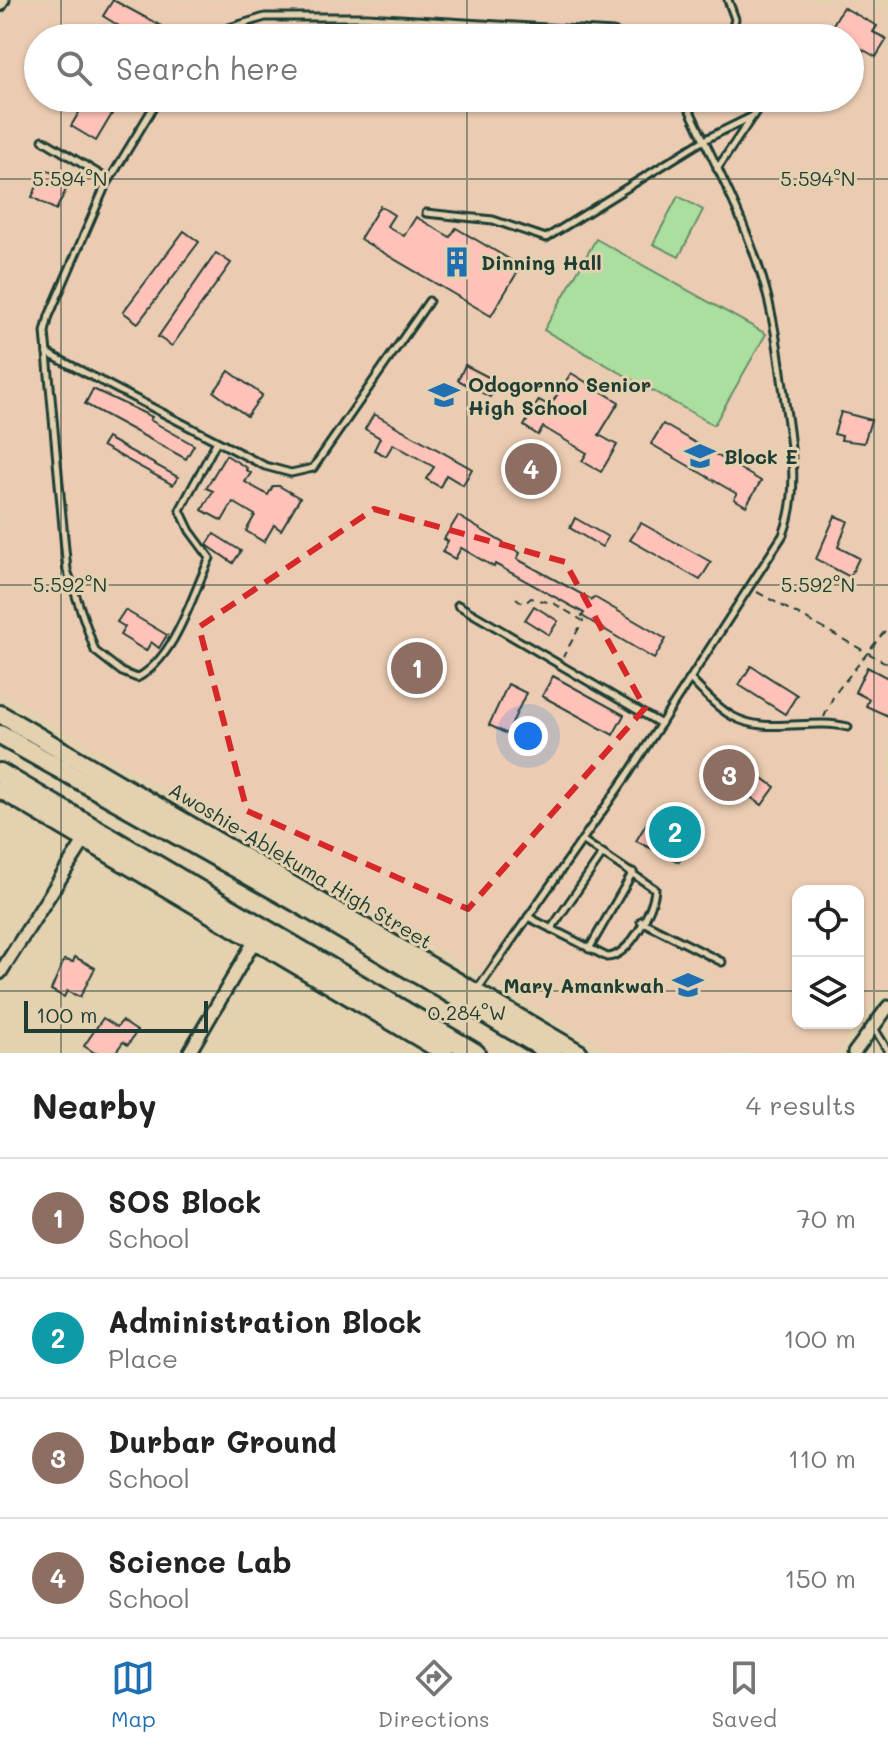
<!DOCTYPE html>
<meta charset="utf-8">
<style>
:root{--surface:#fff;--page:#f6f6f6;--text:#222;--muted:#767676;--line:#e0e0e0;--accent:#1f6fb2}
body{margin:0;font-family:Mali,sans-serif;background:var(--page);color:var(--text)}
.controls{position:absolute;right:24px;bottom:24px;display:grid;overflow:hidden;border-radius:16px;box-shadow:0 2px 6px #0004}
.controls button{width:72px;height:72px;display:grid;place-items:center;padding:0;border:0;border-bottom:2px solid var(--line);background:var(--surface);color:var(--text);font:40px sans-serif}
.scale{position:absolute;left:24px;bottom:20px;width:184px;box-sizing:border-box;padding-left:8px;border:4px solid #1f3d34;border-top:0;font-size:22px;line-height:28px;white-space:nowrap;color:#1f3d34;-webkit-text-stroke:6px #e3d1af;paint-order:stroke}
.you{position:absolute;left:528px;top:736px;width:28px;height:28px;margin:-20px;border:6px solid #fff;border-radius:50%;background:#1a73e8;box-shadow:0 0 0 12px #1a73e833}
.badge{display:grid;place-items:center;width:52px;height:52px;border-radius:50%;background:var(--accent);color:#fff;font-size:26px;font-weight:700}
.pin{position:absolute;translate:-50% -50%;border:4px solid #fff;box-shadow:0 2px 8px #0006}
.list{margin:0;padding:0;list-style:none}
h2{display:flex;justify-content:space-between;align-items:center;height:104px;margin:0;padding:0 32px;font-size:34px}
h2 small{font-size:26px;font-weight:400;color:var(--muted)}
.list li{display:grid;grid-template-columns:52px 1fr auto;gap:24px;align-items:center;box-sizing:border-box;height:120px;padding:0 32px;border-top:2px solid var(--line)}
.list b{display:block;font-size:30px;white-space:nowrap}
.list p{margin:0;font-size:26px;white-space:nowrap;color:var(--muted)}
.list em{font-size:26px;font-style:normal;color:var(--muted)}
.icon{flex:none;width:44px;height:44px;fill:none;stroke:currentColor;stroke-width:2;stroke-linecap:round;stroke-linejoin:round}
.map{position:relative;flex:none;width:888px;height:1053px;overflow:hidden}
.search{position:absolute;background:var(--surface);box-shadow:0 2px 6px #0004;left:24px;right:24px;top:24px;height:88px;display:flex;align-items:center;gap:20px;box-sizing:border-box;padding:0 28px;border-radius:44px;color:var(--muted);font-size:30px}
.sheet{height:584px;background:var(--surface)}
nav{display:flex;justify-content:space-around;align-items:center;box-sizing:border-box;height:112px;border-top:2px solid var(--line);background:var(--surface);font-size:22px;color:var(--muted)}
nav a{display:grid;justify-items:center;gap:4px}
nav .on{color:var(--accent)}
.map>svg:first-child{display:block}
.built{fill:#ebccb2;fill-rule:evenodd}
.green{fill:#abde9f;stroke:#658e6a;stroke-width:2}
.building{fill:#fec2b8;stroke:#1f3d34;stroke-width:2}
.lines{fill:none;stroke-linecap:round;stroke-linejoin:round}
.lane-casing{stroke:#1f3d34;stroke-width:11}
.street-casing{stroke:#1f3d34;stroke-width:17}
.secondary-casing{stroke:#1f3d34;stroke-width:22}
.primary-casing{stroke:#1f3d34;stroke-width:24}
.path{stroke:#1f3d34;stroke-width:2;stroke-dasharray:8 6;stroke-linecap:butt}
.lane{stroke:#e3d1af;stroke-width:5}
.street{stroke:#e3d1af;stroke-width:11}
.secondary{stroke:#e3d1af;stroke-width:16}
.primary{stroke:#e3d1af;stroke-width:18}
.marked{fill:none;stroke:#d62828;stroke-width:6;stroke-dasharray:16 10;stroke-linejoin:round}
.ticks{fill:none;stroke:#1f3d34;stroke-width:2;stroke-opacity:0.45}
.labels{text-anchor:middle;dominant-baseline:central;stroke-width:6;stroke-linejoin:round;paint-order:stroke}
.poi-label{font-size:20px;font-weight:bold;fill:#1f3d34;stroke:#e3d1af;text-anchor:start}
.street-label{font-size:20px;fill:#1f3d34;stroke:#e3d1af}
.ticks-label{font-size:20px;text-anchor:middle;fill:#1f3d34;stroke:#e3d1af;stroke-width:6;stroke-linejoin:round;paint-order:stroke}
</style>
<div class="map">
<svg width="888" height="1053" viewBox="0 0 888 1053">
<rect width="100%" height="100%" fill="#e3d1af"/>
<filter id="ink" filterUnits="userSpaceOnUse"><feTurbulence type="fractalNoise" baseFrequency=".0125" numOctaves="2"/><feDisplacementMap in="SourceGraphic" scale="16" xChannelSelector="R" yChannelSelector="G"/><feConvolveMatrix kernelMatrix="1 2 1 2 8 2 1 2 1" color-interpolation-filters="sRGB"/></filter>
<g filter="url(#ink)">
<path class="built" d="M 15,0 L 867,0 L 888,12 L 888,990 L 884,987 L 858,1022 L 858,891 L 798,891 L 798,1023 L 857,1023 L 835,1053 L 616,1053 L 0,692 L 0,24 ZM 38,38 L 850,38 L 850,98 L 38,98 Z"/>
<g class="green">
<path d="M 678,196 L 703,210 L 679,257 L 653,244 Z"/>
<path d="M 596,239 L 766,334 L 714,425 L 544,330 Z"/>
</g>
<g class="building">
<path d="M 113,0 L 163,27 L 157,38 L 123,38 L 127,31 L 103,16 Z"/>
<path d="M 843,7 L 877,26 L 873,32 L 887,39 L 876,57 L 862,49 L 850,70 L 850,38 L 839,38 L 831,28 Z"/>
<path d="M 87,99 L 112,114 L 96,141 L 71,126 Z"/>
<path d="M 45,169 L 70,182 L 56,210 L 32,197 Z"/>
<path d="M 380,206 L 394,215 L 387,226 L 404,236 L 416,217 L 450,237 L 456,228 L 521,266 L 491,316 L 360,239 Z"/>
<path d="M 184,231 L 199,242 L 138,323 L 123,312 Z"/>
<path d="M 216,253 L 231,263 L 172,346 L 158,337 Z"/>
<path d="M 465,365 L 498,382 L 490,397 L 458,380 Z"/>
<path d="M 229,371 L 262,395 L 247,416 L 214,392 Z"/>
<path d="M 571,373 L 619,402 L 599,435 L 617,445 L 601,472 L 582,461 L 587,453 L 543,427 L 538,435 L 524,426 L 539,400 L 550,406 Z"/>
<path d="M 93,389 L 152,417 L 150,420 L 194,445 L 186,459 L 85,404 Z"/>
<path d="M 841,412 L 871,420 L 864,443 L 841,440 L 842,436 L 834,434 Z"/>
<path d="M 374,414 L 472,469 L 463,485 L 446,475 L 440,487 L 426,479 L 434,467 L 393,444 L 386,456 L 374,450 L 380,438 L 365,429 Z"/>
<path d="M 663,424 L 761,481 L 746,506 L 734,499 L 737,494 L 651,444 Z"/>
<path d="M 107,438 L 178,477 L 173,485 L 102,446 Z"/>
<path d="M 226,455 L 247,468 L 246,470 L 251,473 L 245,482 L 268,495 L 273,486 L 279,486 L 300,498 L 281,530 L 274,525 L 264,542 L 246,531 L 255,515 L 233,502 L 222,521 L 202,510 L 213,491 L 206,488 Z"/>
<path d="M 458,516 L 520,553 L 517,559 L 592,600 L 594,597 L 666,639 L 654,659 L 582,616 L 584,613 L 495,564 L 494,567 L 461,548 L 455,559 L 442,552 L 448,541 L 444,539 Z"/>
<path d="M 835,516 L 848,521 L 838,547 L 859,558 L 850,577 L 816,559 Z"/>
<path d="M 575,518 L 608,537 L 602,547 L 570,528 Z"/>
<path d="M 641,523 L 711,562 L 700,580 L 630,540 Z"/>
<path d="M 214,534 L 241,551 L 233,563 L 207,545 Z"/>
<path d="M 534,606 L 558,621 L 549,635 L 525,620 Z"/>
<path d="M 125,610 L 167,635 L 159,648 L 151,642 L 146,651 L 120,635 L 125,627 L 117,622 Z"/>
<path d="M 751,666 L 797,695 L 785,714 L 739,685 Z"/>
<path d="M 867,667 L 888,678 L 888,716 L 866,706 L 869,699 L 855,692 Z"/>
<path d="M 553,676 L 624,715 L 613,735 L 542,696 Z"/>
<path d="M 508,684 L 526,693 L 507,734 L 489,725 Z"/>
<path d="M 760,776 L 775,787 L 762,805 L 746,794 Z"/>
<path d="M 655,809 L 694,837 L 679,862 L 636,841 Z"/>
<path d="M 75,957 L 95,968 L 80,997 L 67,991 L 64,997 L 51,990 L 64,960 L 73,962 Z"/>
<path d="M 103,1018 L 117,1027 L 122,1021 L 137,1031 L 128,1045 L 123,1042 L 115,1053 L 95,1053 L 84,1046 Z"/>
</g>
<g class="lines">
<g class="lane-casing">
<g id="lane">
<path d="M 728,0 L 735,19 L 730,38"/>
<path d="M 732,32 L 743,38"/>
<path d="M 211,38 L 219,31 L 265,17 L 367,17 L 613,32 L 634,38"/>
<path d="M 159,98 L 104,189 L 49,316 L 45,332 L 67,570 L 95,651 L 122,672 L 137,678 C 176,657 191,597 210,558 L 190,531 L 180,510 L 216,443"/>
<path d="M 689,107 L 695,98"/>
<path d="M 43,140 L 109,180"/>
<path d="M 717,169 L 765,98"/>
<path d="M 426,213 L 493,220 L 546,238 L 704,140 L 753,116"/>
<path d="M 47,353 L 265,466 L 291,473 L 313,468 L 429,301"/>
<path d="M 458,605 L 661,724"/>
<path d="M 690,679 C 703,692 716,707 732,716 C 767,736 811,717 848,727"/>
<path d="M 528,917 L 607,957 C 629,957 654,909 655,889 L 582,840"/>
<path d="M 641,921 L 722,962"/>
<path d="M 551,929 L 603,853"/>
<path d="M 589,949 L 633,872"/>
<path d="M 477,990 L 629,773 L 783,535 C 799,494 792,451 786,409 C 780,365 775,318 762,277 C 743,215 711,156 684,98"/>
<path d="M 874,1028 L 888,1051"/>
</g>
</g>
<g class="street-casing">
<g id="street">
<path d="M 0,5 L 3,0"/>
<path d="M 0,973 L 86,838"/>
<path d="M 189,1053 L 255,940"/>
<path d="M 854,1053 L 888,1007"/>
</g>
</g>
<g class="secondary-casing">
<g id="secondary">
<path d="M 0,714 L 579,1053"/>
<path d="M 0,789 L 445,1053"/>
</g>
</g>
<g class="primary-casing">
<g id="primary">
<path d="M 0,735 L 297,902 L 552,1053"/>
<path d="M 0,773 L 475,1053"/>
</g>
</g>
<g class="path">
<path d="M 757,592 L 888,664"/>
<path d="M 516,598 L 524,604 L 531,598 L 555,604 L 583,621 L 563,657"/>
<path d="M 824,717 L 834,695 L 888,627"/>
</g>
<use href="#lane" class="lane"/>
<use href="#street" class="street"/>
<use href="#secondary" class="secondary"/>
<use href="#primary" class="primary"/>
</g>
</g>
<path class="marked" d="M 374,509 L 565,562 L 645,708 L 468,909 L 247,811 L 199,627 Z"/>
<path class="ticks" d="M 61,0 L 61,38M 467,0 L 467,38M 874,0 L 874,1053M 61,98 L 61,1053M 467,98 L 467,1053M 0,179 L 888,179M 0,585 L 888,585M 0,991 L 798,991M 858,991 L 888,991"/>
<defs>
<g id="building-bare" transform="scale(2.4)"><path d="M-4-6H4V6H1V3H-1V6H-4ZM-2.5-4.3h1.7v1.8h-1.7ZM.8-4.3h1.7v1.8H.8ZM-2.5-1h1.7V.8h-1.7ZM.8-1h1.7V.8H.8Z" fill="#1f6fb2" stroke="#e3d1af" stroke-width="2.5" paint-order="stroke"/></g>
<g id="school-bare" transform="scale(2.4)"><path d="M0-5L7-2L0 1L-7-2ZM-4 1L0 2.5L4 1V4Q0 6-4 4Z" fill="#1f6fb2" stroke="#e3d1af" stroke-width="2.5" paint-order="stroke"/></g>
</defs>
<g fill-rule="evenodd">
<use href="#building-bare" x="457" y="262"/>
<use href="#school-bare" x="444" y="395"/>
<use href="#school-bare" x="700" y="456"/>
<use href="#school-bare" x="688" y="985"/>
</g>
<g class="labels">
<g class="poi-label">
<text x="481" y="262">Dinning Hall</text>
<text x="468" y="384">Odogornno Senior<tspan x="468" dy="23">High School</tspan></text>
<text x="724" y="456">Block E</text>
<text x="664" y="985" text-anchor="end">Mary Amankwah</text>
</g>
<g class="street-label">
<text transform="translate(301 865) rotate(31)">Awoshie-Ablekuma High Street</text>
</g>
</g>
<g class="ticks-label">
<text x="70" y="186">5.594°N</text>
<text x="818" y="186">5.594°N</text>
<text x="70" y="592">5.592°N</text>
<text x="818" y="592">5.592°N</text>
<text x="467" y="1020">0.284°W</text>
</g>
</svg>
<div class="controls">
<button><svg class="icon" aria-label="locate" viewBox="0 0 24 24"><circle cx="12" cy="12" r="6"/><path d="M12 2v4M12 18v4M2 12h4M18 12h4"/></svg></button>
<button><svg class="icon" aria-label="layers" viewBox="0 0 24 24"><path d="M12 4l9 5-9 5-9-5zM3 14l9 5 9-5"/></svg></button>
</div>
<div class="scale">100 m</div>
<div class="you"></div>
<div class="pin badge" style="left:417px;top:668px;background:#8d6e63">1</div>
<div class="pin badge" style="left:675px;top:832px;background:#0f9aa8">2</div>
<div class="pin badge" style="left:729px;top:775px;background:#8d6e63">3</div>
<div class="pin badge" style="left:531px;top:469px;background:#8d6e63">4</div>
<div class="search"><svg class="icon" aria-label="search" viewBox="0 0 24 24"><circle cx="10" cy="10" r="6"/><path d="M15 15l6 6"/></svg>Search here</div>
</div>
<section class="sheet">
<h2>Nearby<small>4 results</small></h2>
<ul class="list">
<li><span class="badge" style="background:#8d6e63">1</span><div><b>SOS Block</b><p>School</p></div><em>70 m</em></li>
<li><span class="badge" style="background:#0f9aa8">2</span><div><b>Administration Block</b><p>Place</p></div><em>100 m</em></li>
<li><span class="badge" style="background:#8d6e63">3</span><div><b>Durbar Ground</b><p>School</p></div><em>110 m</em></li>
<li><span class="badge" style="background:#8d6e63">4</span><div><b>Science Lab</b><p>School</p></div><em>150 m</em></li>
</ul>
</section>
<nav>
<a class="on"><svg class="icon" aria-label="map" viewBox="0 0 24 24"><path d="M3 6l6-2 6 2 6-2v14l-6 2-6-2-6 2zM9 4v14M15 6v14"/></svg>Map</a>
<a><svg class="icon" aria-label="directions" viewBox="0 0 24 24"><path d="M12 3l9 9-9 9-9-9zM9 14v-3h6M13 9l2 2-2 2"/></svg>Directions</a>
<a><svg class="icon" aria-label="saved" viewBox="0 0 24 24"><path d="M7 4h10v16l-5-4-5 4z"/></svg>Saved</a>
</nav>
